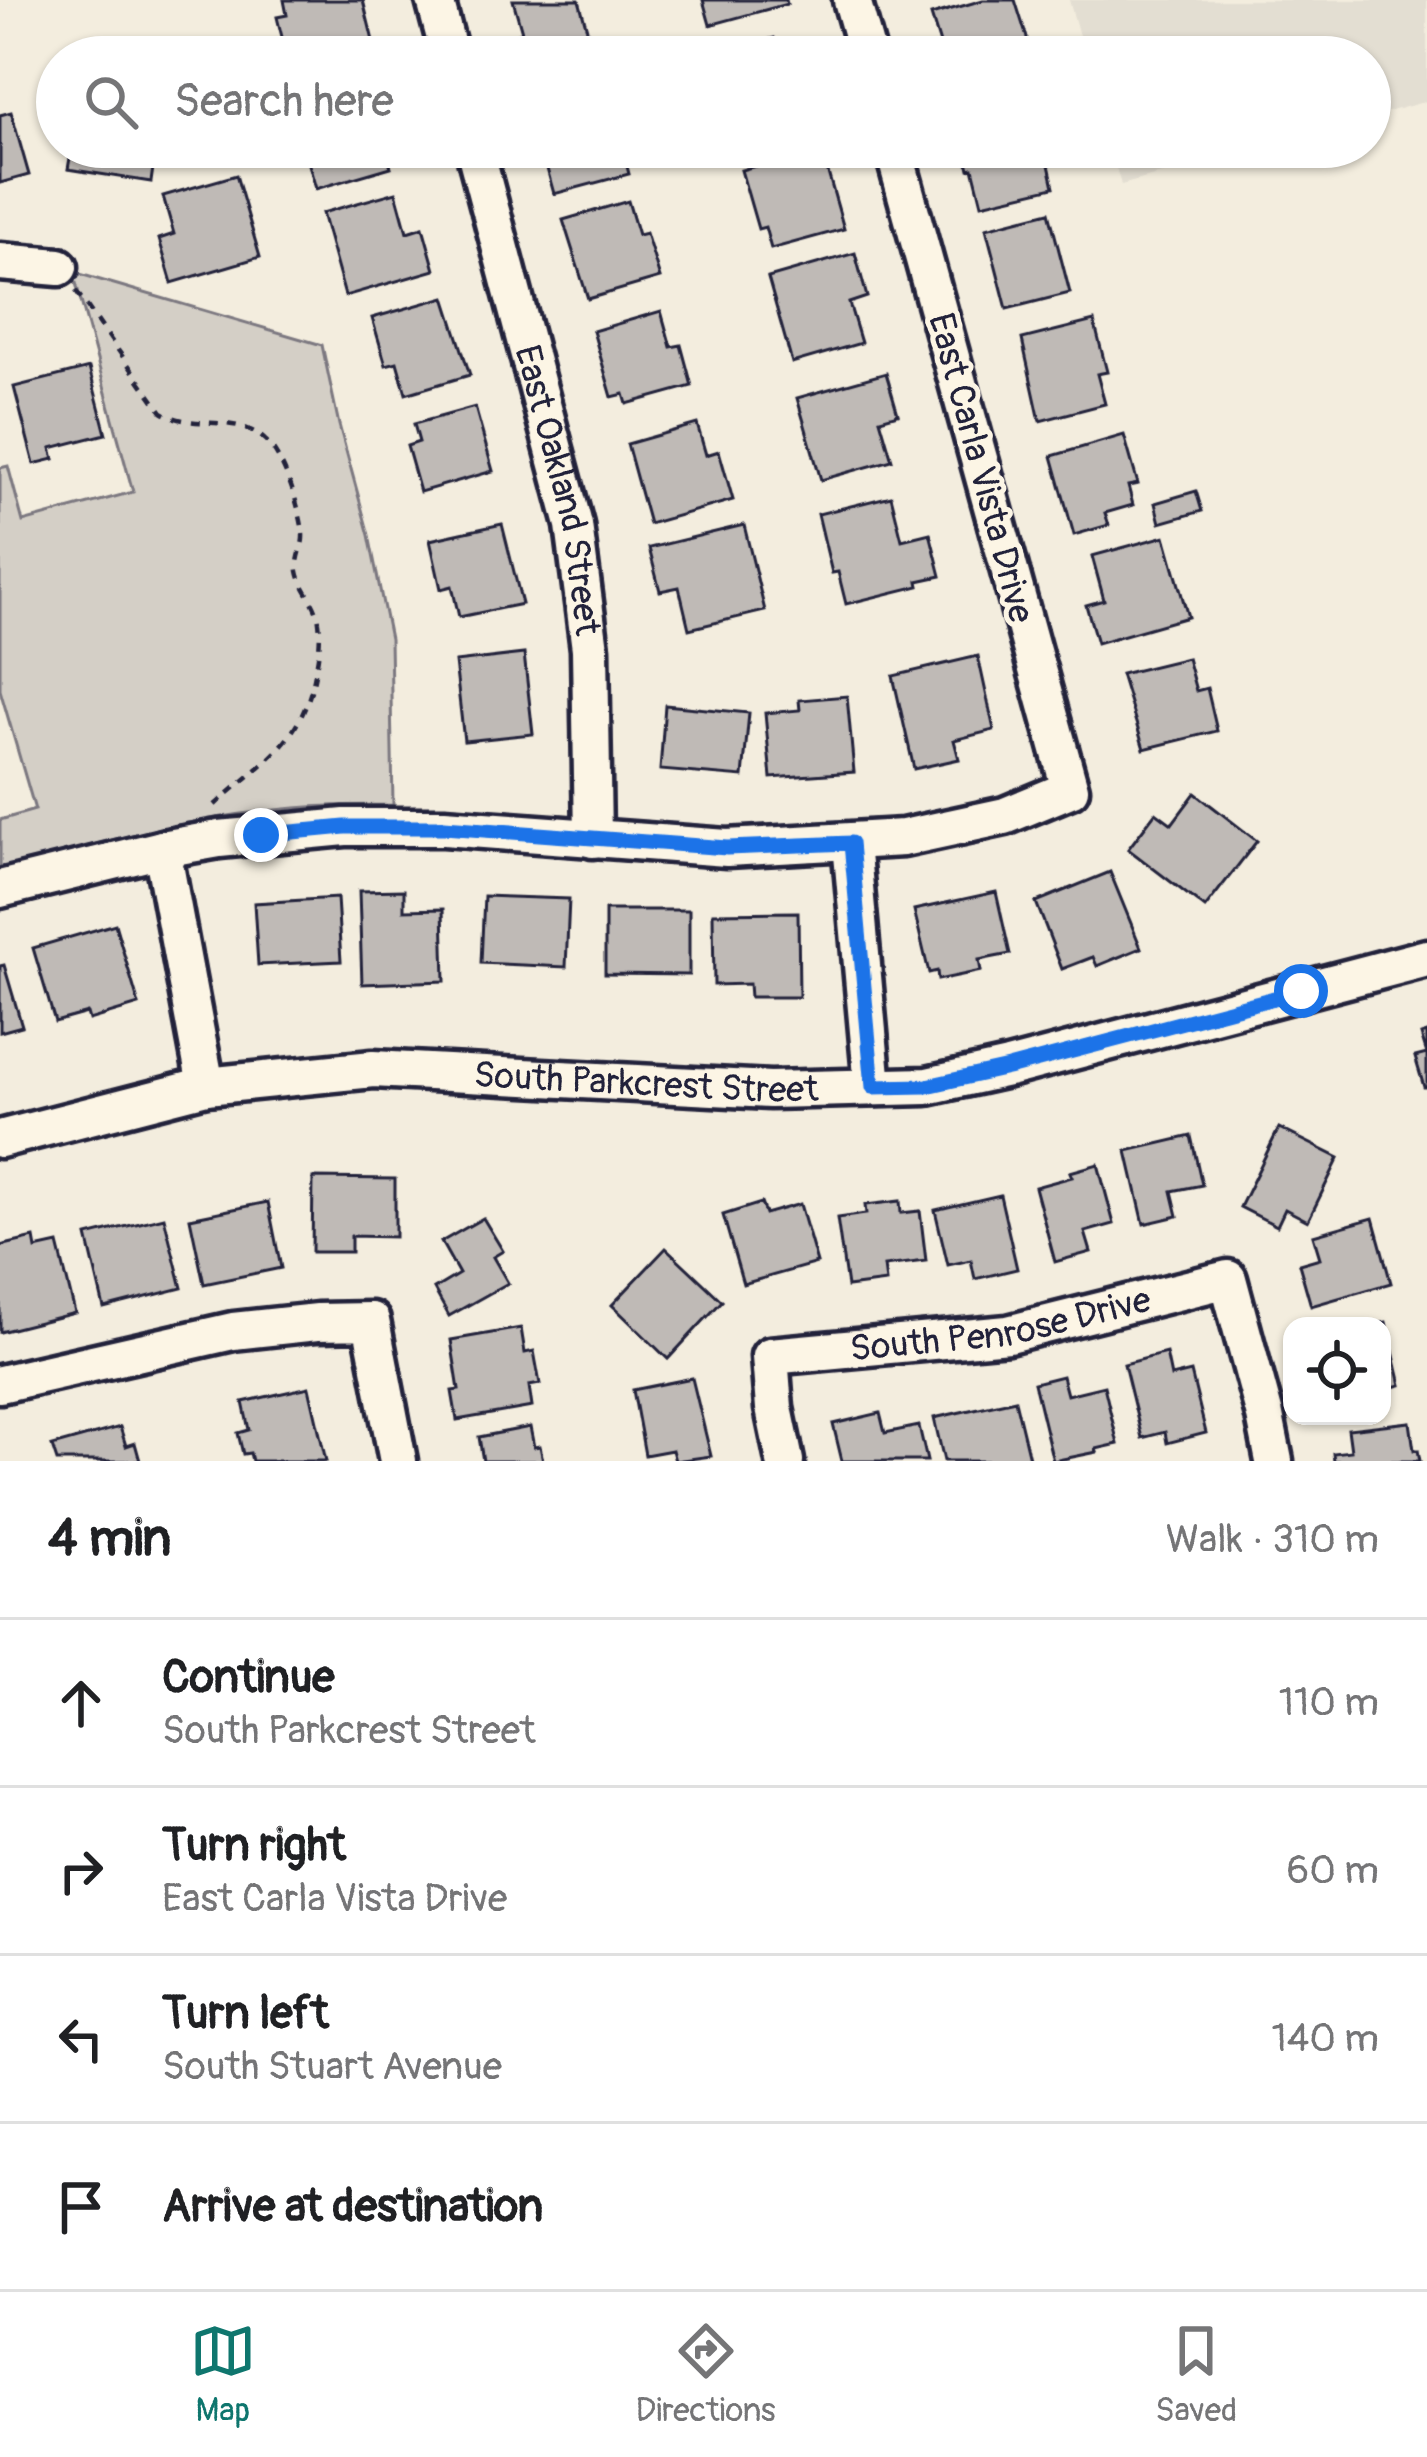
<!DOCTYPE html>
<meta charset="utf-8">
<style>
:root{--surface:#fff;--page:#f2f2f2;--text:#202124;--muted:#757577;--line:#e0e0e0;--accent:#0f766e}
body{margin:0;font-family:Pangolin,sans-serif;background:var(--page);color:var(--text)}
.controls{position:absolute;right:36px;bottom:36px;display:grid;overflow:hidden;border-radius:24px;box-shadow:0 3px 9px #0004}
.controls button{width:108px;height:108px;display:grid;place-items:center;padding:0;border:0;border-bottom:3px solid var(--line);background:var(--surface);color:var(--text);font:60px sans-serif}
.stop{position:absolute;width:36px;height:36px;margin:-27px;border:9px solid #1a73e8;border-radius:50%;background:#fff}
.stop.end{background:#1a73e8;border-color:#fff;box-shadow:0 3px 12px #0008}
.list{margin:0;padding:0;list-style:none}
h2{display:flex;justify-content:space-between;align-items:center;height:156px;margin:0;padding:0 48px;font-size:51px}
h2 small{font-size:39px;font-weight:400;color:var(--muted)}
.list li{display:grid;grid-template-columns:78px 1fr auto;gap:36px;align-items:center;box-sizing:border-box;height:168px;padding:0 48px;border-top:3px solid var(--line)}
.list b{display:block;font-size:45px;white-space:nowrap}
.list p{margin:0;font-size:39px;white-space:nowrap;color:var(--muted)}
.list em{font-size:39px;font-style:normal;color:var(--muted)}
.icon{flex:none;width:66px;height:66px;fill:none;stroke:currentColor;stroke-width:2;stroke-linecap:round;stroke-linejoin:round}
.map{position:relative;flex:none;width:1427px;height:1461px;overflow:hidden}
.search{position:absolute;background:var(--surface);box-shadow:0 3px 9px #0004;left:36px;right:36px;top:36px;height:132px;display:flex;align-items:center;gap:30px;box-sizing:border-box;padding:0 42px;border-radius:66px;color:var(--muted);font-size:45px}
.sheet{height:828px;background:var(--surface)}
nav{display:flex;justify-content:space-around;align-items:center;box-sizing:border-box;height:168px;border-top:3px solid var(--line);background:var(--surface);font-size:33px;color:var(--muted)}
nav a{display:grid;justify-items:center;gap:6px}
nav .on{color:var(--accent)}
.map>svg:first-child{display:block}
.built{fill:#e3ded2}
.green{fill:#d4cfc6;stroke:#7b7880;stroke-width:3}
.building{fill:#bfbab6;stroke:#22223b;stroke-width:3}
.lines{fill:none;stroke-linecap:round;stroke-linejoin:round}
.minor-casing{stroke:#22223b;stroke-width:45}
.path{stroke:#22223b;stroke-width:4.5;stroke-dasharray:9 9;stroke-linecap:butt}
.minor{stroke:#fcf5e5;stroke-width:36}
.route{stroke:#1a73e8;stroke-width:15}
.labels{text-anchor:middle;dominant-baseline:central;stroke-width:10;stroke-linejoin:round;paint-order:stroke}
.street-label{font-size:36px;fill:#22223b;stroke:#fcf5e5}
</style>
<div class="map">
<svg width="1427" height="1461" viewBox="0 0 1427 1461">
<rect width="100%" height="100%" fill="#f3edde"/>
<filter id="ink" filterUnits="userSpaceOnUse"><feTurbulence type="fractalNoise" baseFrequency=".00833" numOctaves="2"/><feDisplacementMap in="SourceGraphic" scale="24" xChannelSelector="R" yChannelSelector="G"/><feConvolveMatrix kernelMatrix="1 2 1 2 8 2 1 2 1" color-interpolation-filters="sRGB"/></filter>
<g filter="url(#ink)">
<g class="built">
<path d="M 1069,0 L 1427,0 L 1427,101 L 1370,117 L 1370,57 L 1085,57 Z"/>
<path d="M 1110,147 L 1260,147 L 1121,185 Z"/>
</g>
<path class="green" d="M 73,272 L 322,345 L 339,425 L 369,535 L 390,639 L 393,805 C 365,805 337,805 309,807 C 204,814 100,841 0,871 L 0,820 L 35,810 L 0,690 L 0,468 L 8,466 L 23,522 L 133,492 Z"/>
<g class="building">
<path d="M 284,0 L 363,0 L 373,41 L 307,57 L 287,57 L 277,17 L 287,15 Z"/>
<path d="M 513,0 L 579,0 L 594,55 L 585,57 L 519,57 L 513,35 L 522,32 Z"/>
<path d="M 703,0 L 786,0 L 787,4 L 710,25 Z"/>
<path d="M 983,0 L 1015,0 L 1028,41 L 1016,45 L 1019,57 L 944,57 L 931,15 Z"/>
<path d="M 774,38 L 779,57 L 704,57 L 704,56 Z"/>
<path d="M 11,112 L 29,175 L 0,183 L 0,115 Z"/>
<path d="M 72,147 L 156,147 L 151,182 L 68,169 Z"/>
<path d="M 304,147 L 385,147 L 391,167 L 316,189 Z"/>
<path d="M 541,147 L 622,147 L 629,174 L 554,194 Z"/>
<path d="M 964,147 L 1045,147 L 1054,187 L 982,204 L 973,168 L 969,169 Z"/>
<path d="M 821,148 L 844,229 L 771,249 L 765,227 L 758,229 L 741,170 Z"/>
<path d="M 236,175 L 260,257 L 172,283 L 159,239 L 174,234 L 163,196 Z"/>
<path d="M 396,192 L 407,232 L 423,227 L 435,270 L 345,296 L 322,213 Z"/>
<path d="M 628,201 L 638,235 L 646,233 L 660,278 L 588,299 L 563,220 Z"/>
<path d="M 1049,212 L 1070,293 L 1007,309 L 986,228 Z"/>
<path d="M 855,253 L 867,297 L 849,303 L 861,343 L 792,363 L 768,278 Z"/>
<path d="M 445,297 L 470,375 L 406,394 L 397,362 L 386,365 L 372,318 Z"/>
<path d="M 661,311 L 671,347 L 681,345 L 692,386 L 627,404 L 624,394 L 612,397 L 593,331 Z"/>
<path d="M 1094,321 L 1107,372 L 1097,374 L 1105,404 L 1040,421 L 1022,339 Z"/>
<path d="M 89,368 L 106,434 L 51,448 L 54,459 L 34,464 L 14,387 Z"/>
<path d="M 886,373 L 898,414 L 880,419 L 892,460 L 821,480 L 797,398 Z"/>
<path d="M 475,407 L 493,471 L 420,492 L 407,446 L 419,442 L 414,424 Z"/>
<path d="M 697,424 L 706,455 L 719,451 L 733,500 L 649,524 L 627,444 Z"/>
<path d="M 1124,435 L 1138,484 L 1128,486 L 1133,505 L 1105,513 L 1109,525 L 1074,535 L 1052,456 Z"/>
<path d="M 1196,491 L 1202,511 L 1160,523 L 1155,503 Z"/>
<path d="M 891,496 L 902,540 L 930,533 L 941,576 L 918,581 L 919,586 L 846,604 L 838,572 L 832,573 L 818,514 Z"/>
<path d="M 502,524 L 522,604 L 459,617 L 452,586 L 441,589 L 430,540 Z"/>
<path d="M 744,525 L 765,611 L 689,629 L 679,587 L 660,591 L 649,548 Z"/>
<path d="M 1165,536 L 1188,617 L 1097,643 L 1086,605 L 1104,600 L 1092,556 Z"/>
<path d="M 524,654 L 533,734 L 464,741 L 455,662 Z"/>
<path d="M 978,656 L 994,730 L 954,740 L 959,759 L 914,769 L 893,676 Z"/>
<path d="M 1187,658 L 1196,691 L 1207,688 L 1217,731 L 1144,749 L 1121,674 Z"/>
<path d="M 847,696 L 854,772 L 771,778 L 765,713 L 800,710 L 799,700 Z"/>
<path d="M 665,705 L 749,713 L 743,777 L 660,770 Z"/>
<path d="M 1195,793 L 1257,841 L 1205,908 L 1128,849 L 1156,812 L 1172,824 Z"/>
<path d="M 1110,872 L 1141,948 L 1097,966 L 1093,957 L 1062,969 L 1036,902 Z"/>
<path d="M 404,890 L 404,910 L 443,909 L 445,981 L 362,984 L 359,891 Z"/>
<path d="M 996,892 L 1010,954 L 979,960 L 981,971 L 938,980 L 937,971 L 929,973 L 914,910 Z"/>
<path d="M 484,896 L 569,899 L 566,967 L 481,963 Z"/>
<path d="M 337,898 L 341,961 L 258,965 L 254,903 Z"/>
<path d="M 605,910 L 689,910 L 689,975 L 605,974 Z"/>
<path d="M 798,912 L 799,997 L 750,997 L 749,984 L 714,985 L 713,913 Z"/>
<path d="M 115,924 L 139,1005 L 89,1020 L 87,1013 L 55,1022 L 33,948 Z"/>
<path d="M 4,965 L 22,1026 L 0,1032 L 0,966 Z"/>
<path d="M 1427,1033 L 1427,1087 L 1424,1087 L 1415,1057 L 1427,1054 L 1421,1035 Z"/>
<path d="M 1279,1128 L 1339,1158 L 1308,1221 L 1285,1209 L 1277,1226 L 1240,1207 Z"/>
<path d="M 1191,1136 L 1202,1185 L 1172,1191 L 1178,1216 L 1144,1224 L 1127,1151 Z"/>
<path d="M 1098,1164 L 1114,1224 L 1085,1232 L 1091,1252 L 1055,1262 L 1035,1187 L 1072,1177 L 1070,1172 Z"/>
<path d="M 313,1178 L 395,1179 L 395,1237 L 351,1236 L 351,1252 L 312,1252 Z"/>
<path d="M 1000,1195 L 1017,1269 L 975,1279 L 971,1260 L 948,1265 L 935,1210 Z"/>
<path d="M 900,1201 L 901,1213 L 920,1211 L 926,1261 L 884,1266 L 886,1282 L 847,1287 L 837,1218 L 866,1214 L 865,1205 Z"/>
<path d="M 268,1202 L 281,1268 L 204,1284 L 190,1218 Z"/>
<path d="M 761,1203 L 765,1214 L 800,1204 L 817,1263 L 743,1284 L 723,1215 Z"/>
<path d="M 164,1217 L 182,1288 L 104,1308 L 87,1236 Z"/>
<path d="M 483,1218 L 503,1251 L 493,1257 L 508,1283 L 449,1316 L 434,1289 L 459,1274 L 441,1242 Z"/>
<path d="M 1373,1218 L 1391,1283 L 1311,1306 L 1299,1264 L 1320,1258 L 1313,1235 Z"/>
<path d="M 34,1238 L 36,1249 L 58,1244 L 75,1313 L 0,1332 L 0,1246 Z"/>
<path d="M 666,1248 L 722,1301 L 668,1359 L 612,1305 Z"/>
<path d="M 1386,1322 L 1401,1385 L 1382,1390 L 1382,1326 L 1370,1326 Z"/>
<path d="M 521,1328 L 525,1353 L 534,1351 L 540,1384 L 529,1386 L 532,1407 L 457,1420 L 452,1391 L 459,1390 L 451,1340 Z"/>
<path d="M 1166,1353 L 1171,1377 L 1191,1372 L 1206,1433 L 1167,1443 L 1165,1432 L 1142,1438 L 1124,1364 Z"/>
<path d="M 1062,1376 L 1067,1395 L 1104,1386 L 1118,1444 L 1096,1449 L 1097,1452 L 1053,1461 L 1034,1383 Z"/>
<path d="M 692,1378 L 711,1456 L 675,1461 L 672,1450 L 645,1455 L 633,1390 Z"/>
<path d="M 309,1387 L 326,1461 L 252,1461 L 250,1453 L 243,1454 L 238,1433 L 249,1430 L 243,1402 Z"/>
<path d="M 1015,1400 L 1029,1458 L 1017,1461 L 944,1461 L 934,1418 Z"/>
<path d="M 880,1413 L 885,1433 L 919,1426 L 927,1461 L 842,1461 L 833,1424 Z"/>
<path d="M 1410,1422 L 1414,1450 L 1418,1450 L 1420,1461 L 1334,1461 L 1333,1453 L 1351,1451 L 1348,1429 Z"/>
<path d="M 120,1427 L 126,1446 L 135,1443 L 140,1461 L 57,1461 L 52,1446 Z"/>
<path d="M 530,1427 L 534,1447 L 540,1446 L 543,1461 L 483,1461 L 479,1437 Z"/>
</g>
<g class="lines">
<g class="minor-casing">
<g id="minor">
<path d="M 435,0 L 450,57"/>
<path d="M 852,0 L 868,57"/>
<path id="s1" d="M 474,147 L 574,525 L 590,649 L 593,839"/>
<path d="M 0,262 L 59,267"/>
<path d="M 851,843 L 873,1087"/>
<path d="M 162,849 L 206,1086"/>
<path d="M 0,889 L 162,849 L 219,839 L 345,827 L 444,827 L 727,848 L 903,838 L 1005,816 L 1070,789 L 893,147"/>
<path id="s2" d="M 0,1139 L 206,1086 L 373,1069 L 770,1090 L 927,1086 L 1008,1068 L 1427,958"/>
<path d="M 0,1384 L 233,1331 L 317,1322 L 371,1321 L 398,1461"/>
<path id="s3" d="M 785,1461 L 774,1408 L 770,1356 L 1008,1334 L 1228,1279 L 1265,1416 L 1274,1461"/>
</g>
</g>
<path class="path" d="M 76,291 L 162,412 C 195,432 237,412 266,441 C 284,458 301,510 303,534 C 304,547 296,558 298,571 C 301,589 317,602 319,622 C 321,637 319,653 316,668 C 304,742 265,760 215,805"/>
<use href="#minor" class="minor"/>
</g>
</g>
<g class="lines" filter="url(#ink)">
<path class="route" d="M 261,835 L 345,827 L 444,827 L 727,848 L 851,843 L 873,1087 L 927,1086 L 1008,1068 L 1301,991"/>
</g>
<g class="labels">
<g class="street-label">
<text transform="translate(981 468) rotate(75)">East Carla Vista Drive</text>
<text stroke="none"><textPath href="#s1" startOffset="354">East Oakland Street</textPath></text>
<text stroke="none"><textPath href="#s2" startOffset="654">South Parkcrest Street</textPath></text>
<text stroke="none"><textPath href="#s3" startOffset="339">South Penrose Drive</textPath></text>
</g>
</g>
</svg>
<div class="controls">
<button><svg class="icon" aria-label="locate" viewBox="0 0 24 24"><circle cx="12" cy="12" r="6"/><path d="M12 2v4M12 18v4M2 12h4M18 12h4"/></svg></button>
</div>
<div class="stop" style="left:1301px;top:991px"></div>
<div class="stop end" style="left:261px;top:835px"></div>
<div class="search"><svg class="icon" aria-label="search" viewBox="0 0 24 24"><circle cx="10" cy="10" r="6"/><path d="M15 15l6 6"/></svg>Search here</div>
</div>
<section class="sheet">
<h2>4 min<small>Walk · 310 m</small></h2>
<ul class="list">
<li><svg class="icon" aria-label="ahead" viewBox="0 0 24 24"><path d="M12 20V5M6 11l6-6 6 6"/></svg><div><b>Continue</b><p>South Parkcrest Street</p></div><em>110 m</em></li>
<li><svg class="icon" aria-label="right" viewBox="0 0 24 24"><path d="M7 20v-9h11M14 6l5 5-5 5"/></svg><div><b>Turn right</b><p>East Carla Vista Drive</p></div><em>60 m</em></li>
<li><svg class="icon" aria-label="left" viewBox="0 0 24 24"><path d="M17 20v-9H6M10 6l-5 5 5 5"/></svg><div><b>Turn left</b><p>South Stuart Avenue</p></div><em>140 m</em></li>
<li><svg class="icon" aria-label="arrive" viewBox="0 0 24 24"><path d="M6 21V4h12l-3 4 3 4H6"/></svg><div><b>Arrive at destination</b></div></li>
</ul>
</section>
<nav>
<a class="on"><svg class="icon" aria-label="map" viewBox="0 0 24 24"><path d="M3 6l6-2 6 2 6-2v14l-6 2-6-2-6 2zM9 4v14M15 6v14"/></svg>Map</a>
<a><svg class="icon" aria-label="directions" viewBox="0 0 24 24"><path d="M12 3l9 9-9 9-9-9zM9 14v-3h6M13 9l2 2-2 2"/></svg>Directions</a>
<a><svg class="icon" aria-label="saved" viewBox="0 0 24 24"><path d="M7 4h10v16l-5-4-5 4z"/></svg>Saved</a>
</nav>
